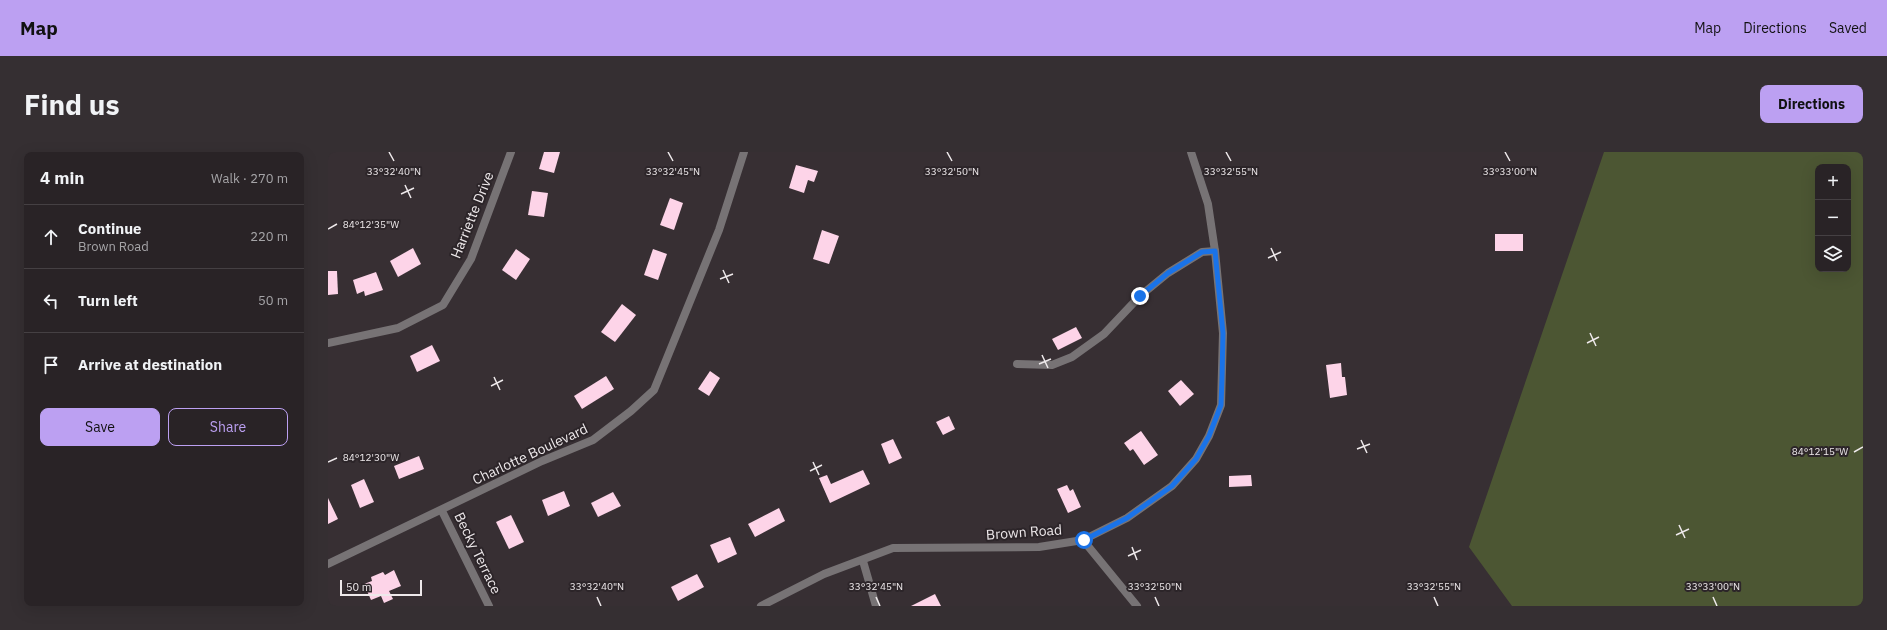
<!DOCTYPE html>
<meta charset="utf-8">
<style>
:root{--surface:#292326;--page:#352f32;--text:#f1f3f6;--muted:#a5a4a7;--line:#454043;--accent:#bca0f2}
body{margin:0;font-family:"IBM Plex Sans",sans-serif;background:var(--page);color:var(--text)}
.controls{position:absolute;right:12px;top:12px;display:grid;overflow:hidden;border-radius:8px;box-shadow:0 4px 16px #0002}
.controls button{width:36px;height:36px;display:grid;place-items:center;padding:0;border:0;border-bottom:1px solid var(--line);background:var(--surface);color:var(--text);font:20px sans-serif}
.scale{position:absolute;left:12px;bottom:10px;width:82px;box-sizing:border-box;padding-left:4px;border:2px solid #eee9eb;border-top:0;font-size:11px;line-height:14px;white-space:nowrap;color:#eee9eb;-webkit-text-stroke:3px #2c2529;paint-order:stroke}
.stop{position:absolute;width:12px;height:12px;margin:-9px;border:3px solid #1a73e8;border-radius:50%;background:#fff}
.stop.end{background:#1a73e8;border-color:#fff;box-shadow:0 1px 4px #0008}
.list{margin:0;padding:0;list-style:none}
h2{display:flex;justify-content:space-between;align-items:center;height:52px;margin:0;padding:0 16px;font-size:17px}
h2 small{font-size:13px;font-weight:400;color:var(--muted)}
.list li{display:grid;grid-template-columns:26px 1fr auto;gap:12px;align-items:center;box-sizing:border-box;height:64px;padding:0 16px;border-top:1px solid var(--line)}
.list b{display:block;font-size:15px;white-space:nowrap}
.list p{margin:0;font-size:13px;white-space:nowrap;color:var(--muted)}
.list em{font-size:13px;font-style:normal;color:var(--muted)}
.actions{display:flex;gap:8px;padding:12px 16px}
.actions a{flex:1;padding:9px 0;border:1px solid var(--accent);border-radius:8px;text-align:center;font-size:14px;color:var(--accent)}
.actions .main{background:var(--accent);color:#111}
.icon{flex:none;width:22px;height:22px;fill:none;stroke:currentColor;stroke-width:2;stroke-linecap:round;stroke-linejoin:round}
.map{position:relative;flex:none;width:1535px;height:454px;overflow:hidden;border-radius:8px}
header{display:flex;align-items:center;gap:24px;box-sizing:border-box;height:56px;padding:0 20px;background:var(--accent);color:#111}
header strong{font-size:19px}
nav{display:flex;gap:22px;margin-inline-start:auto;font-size:14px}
.intro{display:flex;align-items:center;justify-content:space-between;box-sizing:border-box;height:96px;padding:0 24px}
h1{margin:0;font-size:28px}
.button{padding:10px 18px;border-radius:8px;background:var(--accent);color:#111;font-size:14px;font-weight:700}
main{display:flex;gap:24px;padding:0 24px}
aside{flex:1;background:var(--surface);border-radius:8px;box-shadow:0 4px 16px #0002}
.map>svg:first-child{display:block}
.green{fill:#4c5633;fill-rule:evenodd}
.building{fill:#fdd4e8}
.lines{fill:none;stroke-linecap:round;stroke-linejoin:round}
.minor{stroke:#777375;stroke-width:8}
.route{stroke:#1a73e8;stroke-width:5}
.ticks{fill:none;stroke:#eee9eb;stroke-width:1.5}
.labels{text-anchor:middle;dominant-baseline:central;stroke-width:4;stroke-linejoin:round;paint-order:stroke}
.street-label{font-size:14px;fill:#eee9eb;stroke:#2c2529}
.ticks-label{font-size:10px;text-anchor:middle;fill:#eee9eb;stroke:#2c2529;stroke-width:4;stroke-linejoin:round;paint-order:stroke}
</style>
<header>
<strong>Map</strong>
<nav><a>Map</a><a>Directions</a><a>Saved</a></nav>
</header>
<div class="intro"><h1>Find us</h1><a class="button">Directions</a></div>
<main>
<aside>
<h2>4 min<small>Walk · 270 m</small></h2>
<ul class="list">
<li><svg class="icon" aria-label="ahead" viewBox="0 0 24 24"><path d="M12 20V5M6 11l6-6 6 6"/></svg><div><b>Continue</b><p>Brown Road</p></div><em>220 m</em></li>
<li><svg class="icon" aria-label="left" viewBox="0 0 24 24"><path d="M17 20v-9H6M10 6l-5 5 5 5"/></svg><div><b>Turn left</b></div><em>50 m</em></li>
<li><svg class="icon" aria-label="arrive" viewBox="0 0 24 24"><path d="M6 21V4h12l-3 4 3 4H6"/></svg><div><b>Arrive at destination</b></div></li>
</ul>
<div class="actions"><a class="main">Save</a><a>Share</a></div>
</aside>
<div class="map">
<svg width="1535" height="454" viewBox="0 0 1535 454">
<rect width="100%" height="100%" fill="#372f33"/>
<path class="green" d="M 1276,0 L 1535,0 L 1535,454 L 1184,454 L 1141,395 ZM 1490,15 L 1520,15 L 1520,117 L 1490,117 Z"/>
<g class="building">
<path d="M 216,0 L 232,0 L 226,21 L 211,17 Z"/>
<path d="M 468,13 L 490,19 L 486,30 L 480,28 L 476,41 L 461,36 Z"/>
<path d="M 204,39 L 220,41 L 216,65 L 200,63 Z"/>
<path d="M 342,46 L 355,51 L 346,78 L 332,73 Z"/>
<path d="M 494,78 L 511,84 L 501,112 L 485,107 Z"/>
<rect x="1167" y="82" width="28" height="17"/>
<path d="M 85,96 L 93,112 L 70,125 L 62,109 Z"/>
<path d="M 188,97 L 202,107 L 188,128 L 174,118 Z"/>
<path d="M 325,97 L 339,102 L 330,128 L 316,123 Z"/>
<path d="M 0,119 L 9,119 L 10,142 L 0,143 Z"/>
<path d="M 48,120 L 55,138 L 37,144 L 36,139 L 29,142 L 25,128 Z"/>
<path d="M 294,152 L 308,163 L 287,190 L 273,180 Z"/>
<path d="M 748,175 L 754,186 L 730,198 L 724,187 Z"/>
<path d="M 104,193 L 112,209 L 89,220 L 82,204 Z"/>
<path d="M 1013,211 L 1014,225 L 1017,225 L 1019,243 L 1002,246 L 998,213 Z"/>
<path d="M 382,219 L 392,226 L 381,244 L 370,237 Z"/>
<path d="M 278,224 L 286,237 L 254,257 L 246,244 Z"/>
<path d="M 853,228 L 866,242 L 852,254 L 840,239 Z"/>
<path d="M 621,264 L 627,277 L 615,283 L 608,270 Z"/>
<path d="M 813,279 L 830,303 L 816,313 L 805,297 L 802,299 L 796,291 Z"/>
<path d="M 565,287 L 574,306 L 561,312 L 553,292 Z"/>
<path d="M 91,304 L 96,317 L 71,327 L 66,314 Z"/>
<path d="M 535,318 L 542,332 L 502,351 L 491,326 L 499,323 L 503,332 Z"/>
<path d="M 923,323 L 924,334 L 901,335 L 901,324 Z"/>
<path d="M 36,327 L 46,350 L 32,356 L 23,333 Z"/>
<path d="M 739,333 L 742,339 L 745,337 L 753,355 L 740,361 L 729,337 Z"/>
<path d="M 236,339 L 242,354 L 220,364 L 214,348 Z"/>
<path d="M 285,340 L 293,354 L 270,365 L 263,351 Z"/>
<path d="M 0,346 L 10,367 L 0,372 Z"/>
<path d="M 451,356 L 457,369 L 427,385 L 420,372 Z"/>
<path d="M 183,363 L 196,390 L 181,397 L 168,370 Z"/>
<path d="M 402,385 L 409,402 L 390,411 L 382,393 Z"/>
<path d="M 66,418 L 73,434 L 61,439 L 65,447 L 56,451 L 53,444 L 43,448 L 36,432 L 44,429 L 43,425 L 55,420 L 57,423 Z"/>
<path d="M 369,422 L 376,435 L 350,449 L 343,435 Z"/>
<path d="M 607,442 L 613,454 L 583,454 Z"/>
</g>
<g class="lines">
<g class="minor">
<path d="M 0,191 L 70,176 L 115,153 L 143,107 L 183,0"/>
<path d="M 689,212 L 724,213 L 744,205 L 776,182 L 812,144 L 840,121 L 874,100 L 887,99"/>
<path d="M 114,359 L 161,454"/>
<path d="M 755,388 L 809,454"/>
<path d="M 535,409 L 548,454"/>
<path d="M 0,412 L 214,309 L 265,288 L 303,259 L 326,238 L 391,78 L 416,0"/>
<path d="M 433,454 L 496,422 L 565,396 L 711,395 L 755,388 L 799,366 L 844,334 L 868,307 L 881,284 L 893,253 L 895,181 L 887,99 L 880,52 L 863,0"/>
</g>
</g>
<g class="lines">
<path class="route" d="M 756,388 L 799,366 L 844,334 L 868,307 L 881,284 L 893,253 L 894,226 L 895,181 L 887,99 L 874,100 L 840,121 L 812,144"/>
</g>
<path class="ticks" d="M 61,0 L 66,9M 340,0 L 345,9M 619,0 L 624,9M 898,0 L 903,9M 1177,0 L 1182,9M 77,33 L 83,46M 73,42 L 86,36M 0,77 L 9,72M 943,96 L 949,109M 940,106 L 953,100M 395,118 L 401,131M 392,127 L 405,122M 1262,181 L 1268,194M 1259,191 L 1271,185M 714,203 L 720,216M 711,212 L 723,207M 166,225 L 172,238M 163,234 L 175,228M 1033,288 L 1039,301M 1029,297 L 1042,292M 1526,300 L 1535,295M 0,310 L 9,306M 485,310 L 491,323M 482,319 L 494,313M 1351,373 L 1357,386M 1348,383 L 1361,377M 804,395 L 809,408M 800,404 L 813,398M 269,445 L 273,454M 548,445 L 552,454M 827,445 L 831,454M 1106,445 L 1110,454M 1385,445 L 1389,454"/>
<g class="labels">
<g class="street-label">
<text transform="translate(144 63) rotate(-68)">Harriette Drive</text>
<text transform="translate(202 302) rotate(-25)">Charlotte Boulevard</text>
<text transform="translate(696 380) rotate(-4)">Brown Road</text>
<text transform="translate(150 401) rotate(64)">Becky Terrace</text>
</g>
</g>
<g class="ticks-label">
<text x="66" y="23">33°32'40"N</text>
<text x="345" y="23">33°32'45"N</text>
<text x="624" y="23">33°32'50"N</text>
<text x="903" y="23">33°32'55"N</text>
<text x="1182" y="23">33°33'00"N</text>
<text x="43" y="76">84°12'35"W</text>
<text x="1492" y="303">84°12'15"W</text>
<text x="43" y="309">84°12'30"W</text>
<text x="269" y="438">33°32'40"N</text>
<text x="548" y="438">33°32'45"N</text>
<text x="827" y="438">33°32'50"N</text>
<text x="1106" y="438">33°32'55"N</text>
<text x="1385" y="438">33°33'00"N</text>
</g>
</svg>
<div class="controls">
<button>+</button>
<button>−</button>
<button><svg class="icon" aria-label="layers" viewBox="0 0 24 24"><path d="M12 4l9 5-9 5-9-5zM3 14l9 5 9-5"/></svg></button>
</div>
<div class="scale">50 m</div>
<div class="stop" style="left:756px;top:388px"></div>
<div class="stop end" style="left:812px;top:144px"></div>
</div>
</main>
